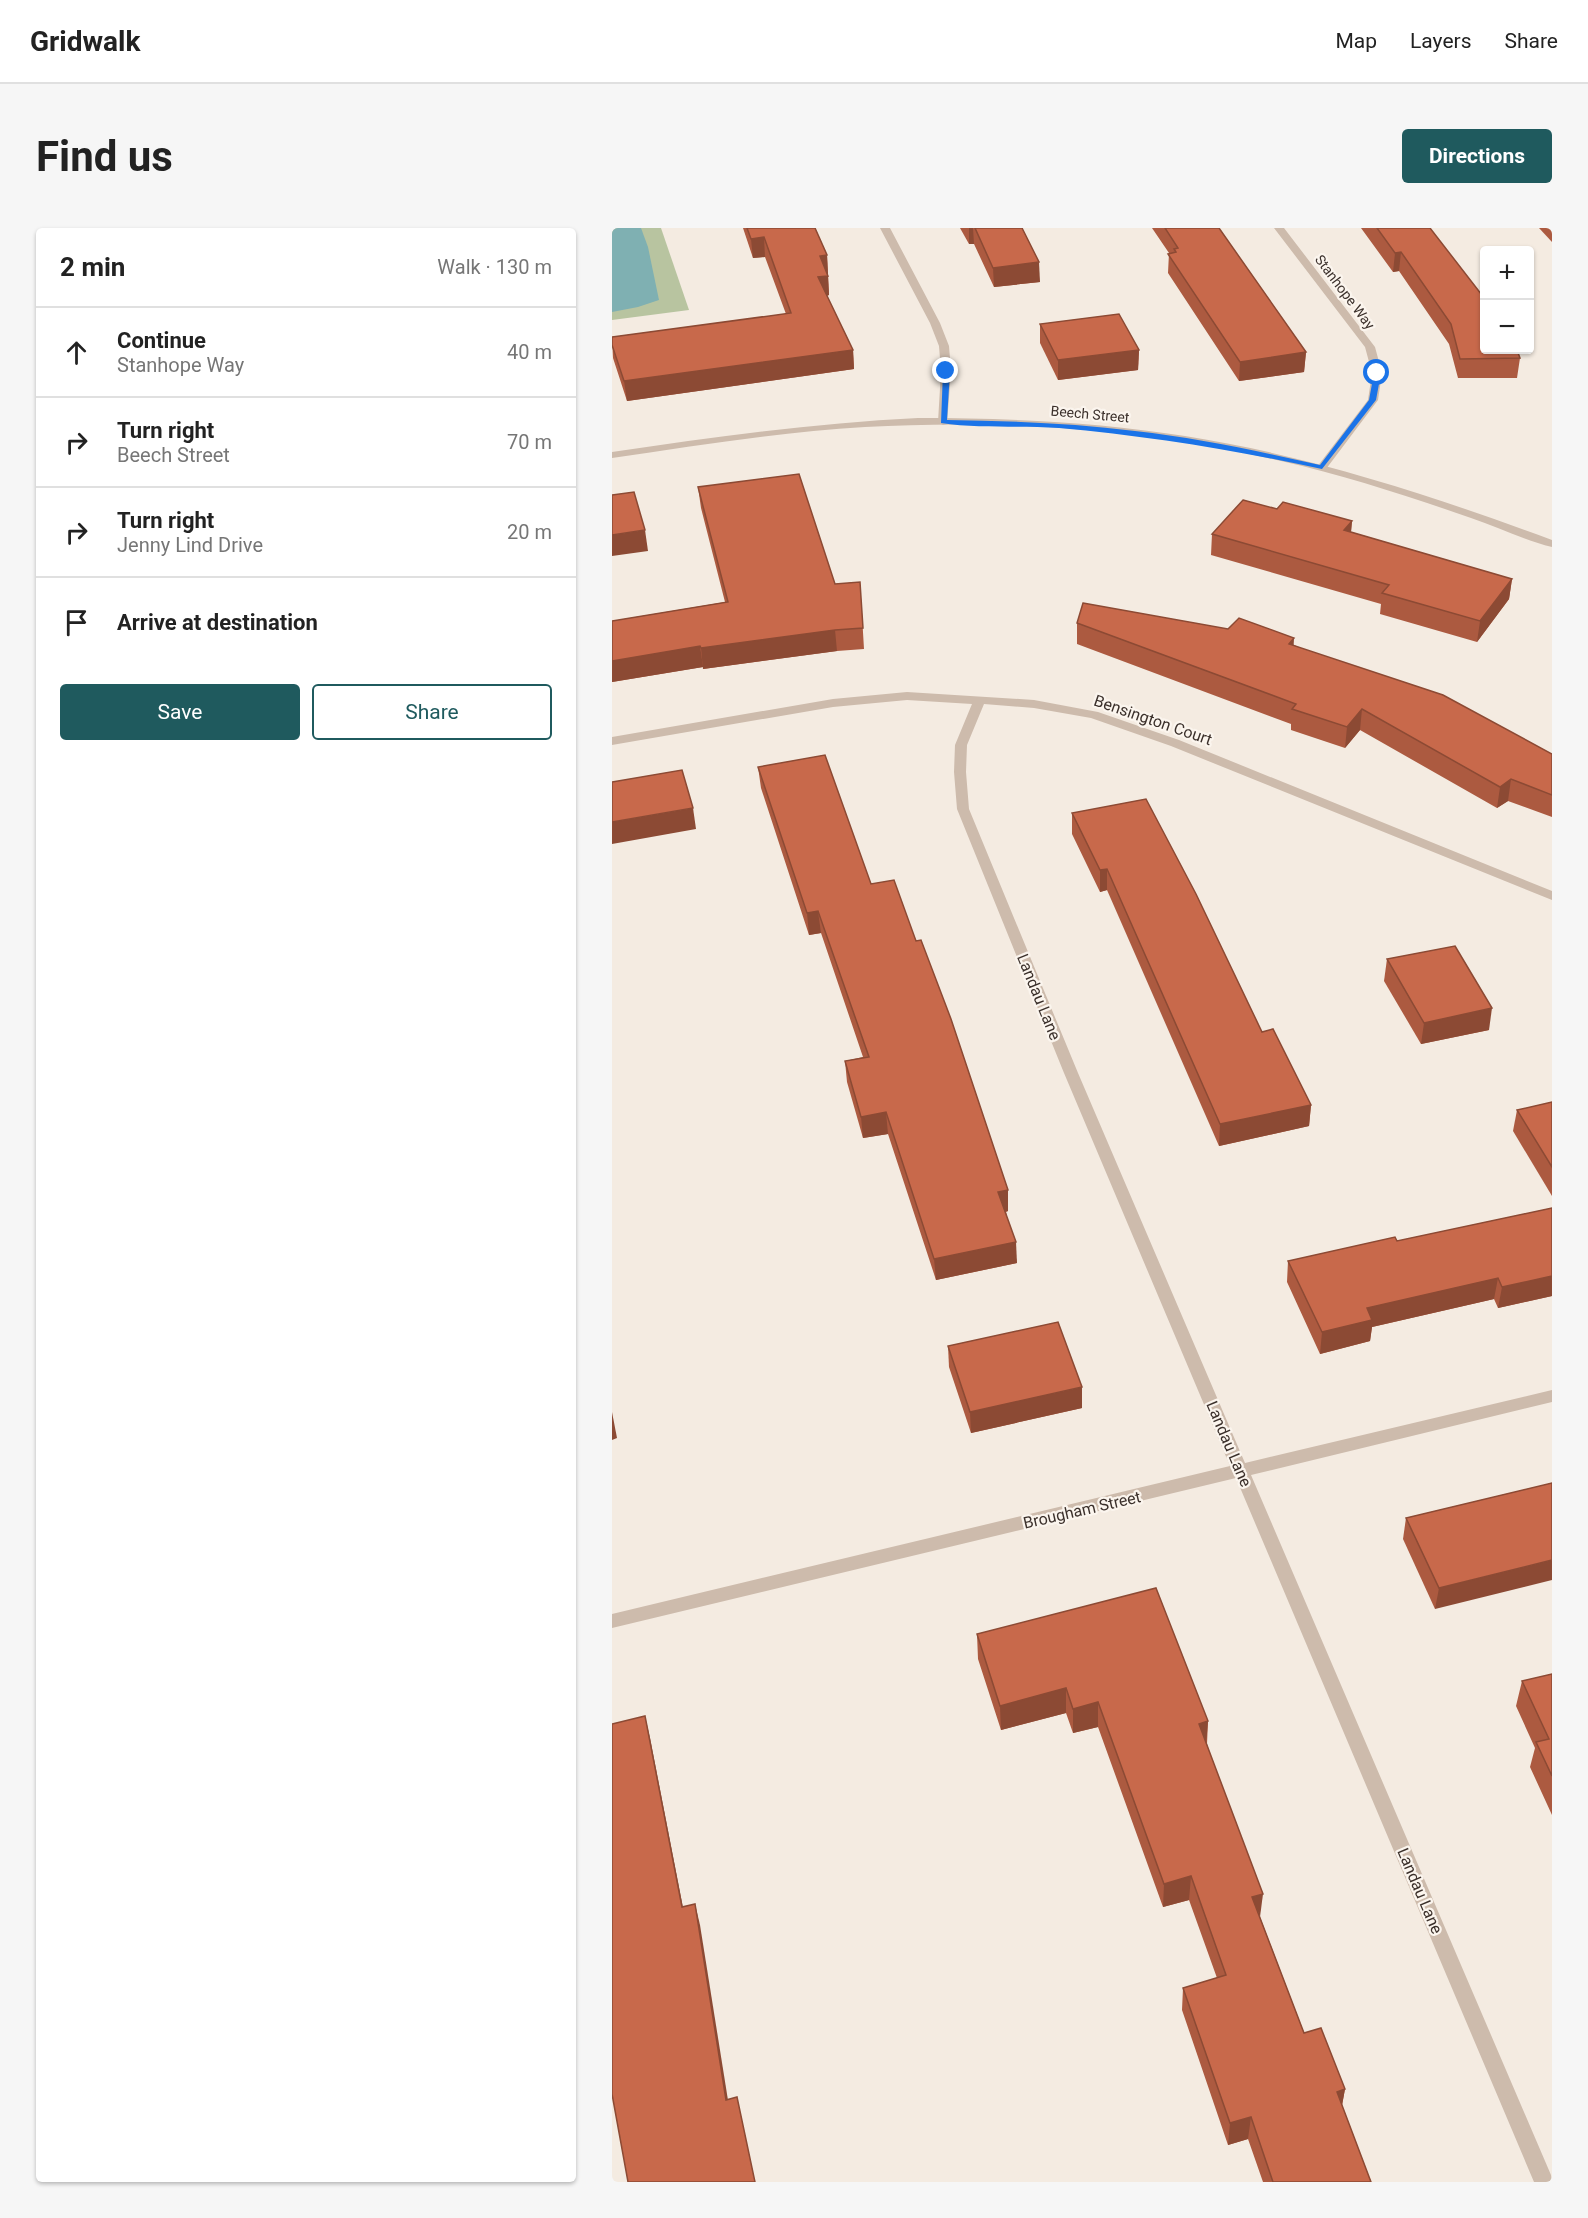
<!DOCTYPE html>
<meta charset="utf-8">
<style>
:root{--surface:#fff;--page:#f6f6f6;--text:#222;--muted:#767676;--line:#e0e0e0;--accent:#1f5a5e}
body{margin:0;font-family:Roboto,sans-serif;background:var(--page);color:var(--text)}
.controls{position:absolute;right:18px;top:18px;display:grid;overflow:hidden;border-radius:6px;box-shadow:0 2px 4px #0004}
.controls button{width:54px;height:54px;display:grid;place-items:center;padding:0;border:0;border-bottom:2px solid var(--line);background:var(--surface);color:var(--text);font:30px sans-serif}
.stop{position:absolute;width:18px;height:18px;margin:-14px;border:4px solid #1a73e8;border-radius:50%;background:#fff}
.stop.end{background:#1a73e8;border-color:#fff;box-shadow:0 2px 6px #0008}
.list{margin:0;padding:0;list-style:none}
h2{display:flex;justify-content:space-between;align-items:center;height:78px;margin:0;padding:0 24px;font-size:26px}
h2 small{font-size:20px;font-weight:400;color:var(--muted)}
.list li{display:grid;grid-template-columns:39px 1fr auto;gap:18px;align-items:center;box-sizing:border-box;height:90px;padding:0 24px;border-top:2px solid var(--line)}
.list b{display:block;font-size:22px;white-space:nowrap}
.list p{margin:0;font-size:20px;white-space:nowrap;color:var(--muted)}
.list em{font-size:20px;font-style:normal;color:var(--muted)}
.actions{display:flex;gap:12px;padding:18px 24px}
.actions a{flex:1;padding:14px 0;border:2px solid var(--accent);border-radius:6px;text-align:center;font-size:21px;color:var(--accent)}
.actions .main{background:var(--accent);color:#fff}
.icon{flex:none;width:33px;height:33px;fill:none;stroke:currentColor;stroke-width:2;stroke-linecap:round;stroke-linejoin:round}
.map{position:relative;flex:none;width:940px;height:1954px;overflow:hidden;border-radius:6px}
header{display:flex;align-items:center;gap:36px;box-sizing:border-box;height:84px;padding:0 30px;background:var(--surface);border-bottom:2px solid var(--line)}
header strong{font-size:28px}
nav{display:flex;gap:33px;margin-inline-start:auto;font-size:21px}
.intro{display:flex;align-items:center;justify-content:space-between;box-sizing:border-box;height:144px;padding:0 36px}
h1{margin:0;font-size:42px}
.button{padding:15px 27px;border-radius:6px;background:var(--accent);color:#fff;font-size:21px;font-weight:700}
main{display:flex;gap:36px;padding:0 36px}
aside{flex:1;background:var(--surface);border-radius:6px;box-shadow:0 2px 4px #0004}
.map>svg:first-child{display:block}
.green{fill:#b8c4a0}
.water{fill:#7fb0b2}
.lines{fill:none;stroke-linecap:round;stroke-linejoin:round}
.minor{fill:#cdbbac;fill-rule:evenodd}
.tertiary{fill:#cdbbac;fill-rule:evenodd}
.wall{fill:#ac5a40}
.shaded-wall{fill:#8c4a34}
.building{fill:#c8694b;stroke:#8c4a34;stroke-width:1.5}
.route{fill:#1a73e8}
.labels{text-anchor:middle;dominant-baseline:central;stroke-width:4.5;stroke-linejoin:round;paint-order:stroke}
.far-street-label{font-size:14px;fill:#3b302b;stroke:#fbf5ee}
.street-label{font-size:16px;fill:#3b302b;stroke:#fbf5ee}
</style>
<header>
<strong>Gridwalk</strong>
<nav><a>Map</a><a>Layers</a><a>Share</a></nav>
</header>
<div class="intro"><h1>Find us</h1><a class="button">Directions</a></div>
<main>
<aside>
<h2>2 min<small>Walk · 130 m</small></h2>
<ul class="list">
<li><svg class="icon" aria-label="ahead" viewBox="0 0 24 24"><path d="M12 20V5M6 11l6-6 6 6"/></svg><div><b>Continue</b><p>Stanhope Way</p></div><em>40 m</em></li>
<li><svg class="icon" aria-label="right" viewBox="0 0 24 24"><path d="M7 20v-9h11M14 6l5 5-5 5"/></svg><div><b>Turn right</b><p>Beech Street</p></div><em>70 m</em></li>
<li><svg class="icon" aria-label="right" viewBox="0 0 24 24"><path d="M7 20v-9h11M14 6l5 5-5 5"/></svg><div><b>Turn right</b><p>Jenny Lind Drive</p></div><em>20 m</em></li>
<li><svg class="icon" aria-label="arrive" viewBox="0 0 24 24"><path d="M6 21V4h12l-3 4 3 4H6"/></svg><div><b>Arrive at destination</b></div></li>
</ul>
<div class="actions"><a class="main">Save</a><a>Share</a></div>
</aside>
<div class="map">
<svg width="940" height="1954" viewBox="0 0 940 1954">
<rect width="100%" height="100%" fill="#f4ebe1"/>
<path class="green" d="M 0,0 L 49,0 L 77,82 L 0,92 Z"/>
<path class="water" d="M 0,0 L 29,0 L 36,19 L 47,72 L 26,79 L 0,84 Z"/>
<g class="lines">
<g class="minor">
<path d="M 268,0 L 278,0 L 328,95 L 337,118 L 339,143 L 335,196 L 331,197 L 326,194 L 329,143 L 327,118 L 318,95 Z"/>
<path d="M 662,0 L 672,0 L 763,119 L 770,145 L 766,172 L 714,241 L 710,242 L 705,239 L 756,172 L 760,145 L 753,119 Z"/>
<path d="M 295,464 L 422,472 L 486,484 L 567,512 L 940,663 L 940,672 L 559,518 L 479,490 L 422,480 L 372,476 L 355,517 L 354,544 L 357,581 L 466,845 L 633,1235 L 940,1162 L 940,1174 L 639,1247 L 939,1947 L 940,1954 L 922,1954 L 624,1250 L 0,1400 L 0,1386 L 618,1238 L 452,845 L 345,581 L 342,544 L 343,517 L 360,476 L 295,472 L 221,479 L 0,517 L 0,509 L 221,471 Z"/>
</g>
<path class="tertiary" d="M 306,190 C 396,190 485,194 573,208 C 700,228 821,268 940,312 L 940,319 C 912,312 886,299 859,290 C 796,268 734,248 669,233 C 534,201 392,191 253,199 C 168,204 84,218 0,230 L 0,224 C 102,209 203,195 306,190 Z"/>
</g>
<g class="wall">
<path d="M 131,0 L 203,0 L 215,27 L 217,67 L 215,68 L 241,122 L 242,141 L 15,173 L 1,130 L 0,109 L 174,86 L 153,29 L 141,30 Z"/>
<path d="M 348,0 L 410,0 L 428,54 L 382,59 L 362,16 L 357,16 Z"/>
<path d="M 540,0 L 607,0 L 694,124 L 692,144 L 627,153 L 556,45 L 557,25 Z"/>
<path d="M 749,0 L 818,0 L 908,130 L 905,150 L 846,150 L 837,116 L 787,43 L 781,44 Z"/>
<path d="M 927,0 L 940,0 L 940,14 Z"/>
<path d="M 428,96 L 527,122 L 526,142 L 446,152 L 428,115 Z"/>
<path d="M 86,259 L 223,356 L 248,354 L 252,421 L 225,423 L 91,441 L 91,439 L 0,454 L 0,393 L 113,374 L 89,280 Z"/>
<path d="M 665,281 L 740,293 L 739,304 L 900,351 L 897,371 L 865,414 L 768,386 L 769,376 L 599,327 L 600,306 Z"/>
<path d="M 465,395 L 616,401 L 682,417 L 940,526 L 940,589 L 896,573 L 885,580 L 748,502 L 733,520 L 679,502 L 679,496 L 465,416 Z"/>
<path d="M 146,539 L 259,656 L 396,962 L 396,983 L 394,984 L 405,1035 L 324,1052 L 276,906 L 251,910 L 235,854 L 233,833 L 251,829 L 209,705 L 197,707 L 149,560 Z"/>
<path d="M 460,585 L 650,804 L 699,877 L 697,898 L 607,918 L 495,662 L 488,664 L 460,606 Z"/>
<path d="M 775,731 L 877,802 L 809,816 L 772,753 Z"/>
<path d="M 940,874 L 940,968 L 901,903 L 905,882 Z"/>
<path d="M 940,980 L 940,1068 L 886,1080 L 882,1071 L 760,1099 L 758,1113 L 708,1126 L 675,1054 L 676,1033 L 785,1013 Z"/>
<path d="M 336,1118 L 470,1180 L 359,1205 L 337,1139 Z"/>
<path d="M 940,1255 L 823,1381 L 791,1311 L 794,1290 Z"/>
<path d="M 365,1406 L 596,1493 L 595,1516 L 648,1689 L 692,1805 L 733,1861 L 730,1877 L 759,1954 L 651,1954 L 636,1911 L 616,1917 L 570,1782 L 571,1760 L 605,1750 L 577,1672 L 551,1679 L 486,1499 L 461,1505 L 454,1485 L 389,1502 L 366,1431 Z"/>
<path d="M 940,1446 L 940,1587 L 918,1539 L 923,1520 L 904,1478 L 910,1453 Z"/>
</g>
<g class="shaded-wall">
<path d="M 357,0 L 361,0 L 362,16 L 357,16 Z"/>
<path d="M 152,9 L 153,29 L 141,30 L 139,11 Z"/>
<path d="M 789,24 L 787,43 L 781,44 L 783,25 Z"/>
<path d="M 215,27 L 216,46 L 210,47 L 208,28 Z"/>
<path d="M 427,34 L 428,54 L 382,59 L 381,40 Z"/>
<path d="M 216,48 L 217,67 L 208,68 L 206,49 Z"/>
<path d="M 241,122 L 242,141 L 15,173 L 12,153 Z"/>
<path d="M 527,122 L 526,142 L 446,152 L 446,132 Z"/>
<path d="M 694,124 L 692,144 L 627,153 L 628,134 Z"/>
<path d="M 740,293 L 738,314 L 732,302 Z"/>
<path d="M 33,302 L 36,323 L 0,328 L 0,307 Z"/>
<path d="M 900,351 L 897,371 L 865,414 L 868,393 Z"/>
<path d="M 223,402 L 225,423 L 91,441 L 89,420 Z"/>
<path d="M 682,410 L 681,431 L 677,416 Z"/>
<path d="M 88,418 L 91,439 L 0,454 L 0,433 Z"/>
<path d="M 750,481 L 748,502 L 733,520 L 735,499 Z"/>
<path d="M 899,551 L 896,573 L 885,580 L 888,559 Z"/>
<path d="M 81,580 L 84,601 L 0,616 L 0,594 Z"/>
<path d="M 495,641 L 495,662 L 488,664 L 488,642 Z"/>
<path d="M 206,683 L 209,705 L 197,707 L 195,685 Z"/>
<path d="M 880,780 L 877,802 L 809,816 L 812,795 Z"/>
<path d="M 699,877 L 697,898 L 607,918 L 608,896 Z"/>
<path d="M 274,884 L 276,906 L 251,910 L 249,889 Z"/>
<path d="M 396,962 L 396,983 L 387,985 L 386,964 Z"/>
<path d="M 404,1014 L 405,1035 L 324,1052 L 322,1031 Z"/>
<path d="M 940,1048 L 940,1068 L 886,1080 L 890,1059 Z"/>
<path d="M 886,1050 L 882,1071 L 760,1099 L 758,1113 L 708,1126 L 710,1104 L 755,1080 Z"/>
<path d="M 470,1159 L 470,1180 L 359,1205 L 358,1184 Z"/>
<path d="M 0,1184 L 5,1210 L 0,1212 Z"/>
<path d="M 940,1332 L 940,1352 L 823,1381 L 827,1360 Z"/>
<path d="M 454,1460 L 454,1485 L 389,1502 L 388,1478 Z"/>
<path d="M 486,1474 L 486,1499 L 461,1505 L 461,1481 Z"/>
<path d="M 33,1488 L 38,1510 L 75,1700 L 70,1679 Z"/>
<path d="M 596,1493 L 594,1517 L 587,1496 Z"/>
<path d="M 579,1648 L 577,1672 L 551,1679 L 552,1656 Z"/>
<path d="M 651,1666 L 648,1689 L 640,1669 Z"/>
<path d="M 83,1676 L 88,1697 L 119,1891 L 114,1872 Z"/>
<path d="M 733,1861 L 729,1883 L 725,1864 Z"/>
<path d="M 639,1889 L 636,1911 L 616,1917 L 618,1895 Z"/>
</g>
<g class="building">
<path d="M 135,0 L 203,0 L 215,27 L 208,28 L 216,48 L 206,49 L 241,122 L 12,153 L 0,117 L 0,109 L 179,85 L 152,9 L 139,11 Z"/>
<path d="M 363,0 L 410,0 L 427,34 L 381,40 Z"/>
<path d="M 553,0 L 607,0 L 694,124 L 628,134 L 556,26 L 564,24 L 562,21 L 566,20 Z"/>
<path d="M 765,0 L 818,0 L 873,71 L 873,122 L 905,122 L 908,130 L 848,131 L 839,96 L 789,24 L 783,25 Z"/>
<path d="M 507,86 L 527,122 L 446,132 L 428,96 Z"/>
<path d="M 187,246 L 223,356 L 248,354 L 251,400 L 223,402 L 89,420 L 88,418 L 0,433 L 0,393 L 116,374 L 86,259 Z"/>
<path d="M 22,264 L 33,302 L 0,307 L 0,267 Z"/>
<path d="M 631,272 L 665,281 L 671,274 L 740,293 L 732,302 L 900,351 L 868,393 L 770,365 L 777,357 L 600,306 Z"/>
<path d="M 471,375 L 616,401 L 627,390 L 682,410 L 677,416 L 831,467 L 940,526 L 940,567 L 899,551 L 888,559 L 750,481 L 735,499 L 680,481 L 684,476 L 465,395 Z"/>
<path d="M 213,527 L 259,656 L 282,652 L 304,713 L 309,712 L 339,791 L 396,962 L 386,964 L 404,1014 L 322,1031 L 274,884 L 249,889 L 233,833 L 257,829 L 206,683 L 195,685 L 146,539 Z"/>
<path d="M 70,542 L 81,580 L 0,594 L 0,554 Z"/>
<path d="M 534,571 L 584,666 L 650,804 L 661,801 L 699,877 L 608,896 L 495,641 L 488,642 L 460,585 Z"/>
<path d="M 843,718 L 880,780 L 812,795 L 775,731 Z"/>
<path d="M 940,874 L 940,939 L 905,882 Z"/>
<path d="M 940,980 L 940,1048 L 890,1059 L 886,1050 L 755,1080 L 760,1092 L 710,1104 L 676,1033 L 783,1009 L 785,1013 Z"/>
<path d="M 446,1094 L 470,1159 L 358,1184 L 336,1118 Z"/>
<path d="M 940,1255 L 940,1332 L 827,1360 L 794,1290 Z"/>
<path d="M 544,1360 L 596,1493 L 587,1496 L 651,1666 L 640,1669 L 692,1805 L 709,1800 L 733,1861 L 725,1864 L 759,1954 L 661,1954 L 639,1889 L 618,1895 L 571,1760 L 614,1747 L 579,1648 L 552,1656 L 486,1474 L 461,1481 L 454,1460 L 388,1478 L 365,1406 Z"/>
<path d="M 940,1446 L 940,1548 L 924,1514 L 937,1511 L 910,1453 Z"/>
<path d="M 33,1488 L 70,1679 L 83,1676 L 114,1872 L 125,1869 L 143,1954 L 16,1954 L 0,1866 L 0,1496 Z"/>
</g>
<path class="route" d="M 334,141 L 338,143 L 335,192 C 397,193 460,195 523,203 C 585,210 646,223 708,237 L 757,172 L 762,145 L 765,143 L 769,145 L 764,172 L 710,241 C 623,222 536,208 447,200 C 408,197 367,201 329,195 L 331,143 Z"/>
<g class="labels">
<g class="far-street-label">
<text transform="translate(733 64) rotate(53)">Stanhope Way</text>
<text transform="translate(478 186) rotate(5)">Beech Street</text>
</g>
<g class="street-label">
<text transform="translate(541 492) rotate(19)">Bensington Court</text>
<text transform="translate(427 769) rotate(68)">Landau Lane</text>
<text transform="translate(617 1216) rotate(67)">Landau Lane</text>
<text transform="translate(470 1282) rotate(-13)">Brougham Street</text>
<text transform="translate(808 1663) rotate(67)">Landau Lane</text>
</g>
</g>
</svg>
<div class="controls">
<button>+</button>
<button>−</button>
</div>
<div class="stop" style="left:765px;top:145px"></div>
<div class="stop end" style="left:334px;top:143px"></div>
</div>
</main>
